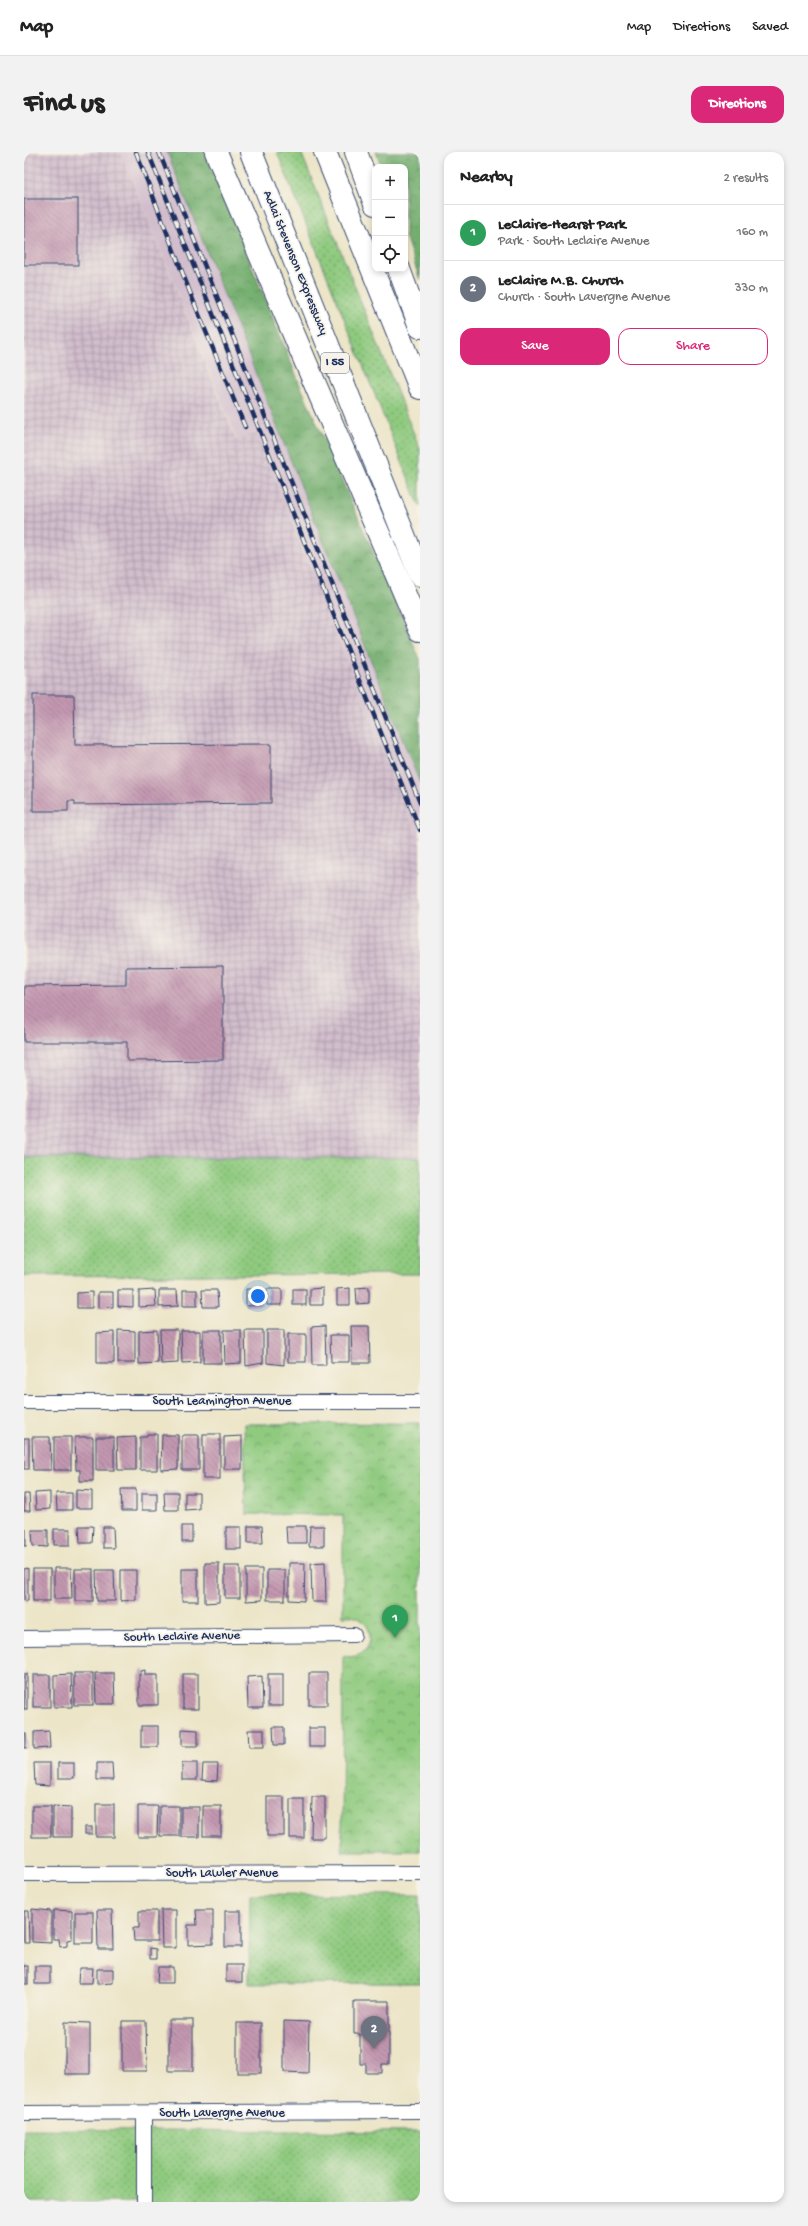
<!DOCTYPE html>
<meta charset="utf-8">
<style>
:root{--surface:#fff;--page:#f2f2f2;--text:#222;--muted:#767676;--line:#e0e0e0;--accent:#db2777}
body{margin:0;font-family:"Gochi Hand",sans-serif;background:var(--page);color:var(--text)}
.controls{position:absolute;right:12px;top:12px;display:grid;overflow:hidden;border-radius:8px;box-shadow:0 2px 6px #0003}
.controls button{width:36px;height:36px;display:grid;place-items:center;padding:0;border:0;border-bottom:1px solid var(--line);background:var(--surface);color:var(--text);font:20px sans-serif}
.you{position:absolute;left:234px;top:1144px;width:14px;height:14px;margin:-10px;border:3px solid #fff;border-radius:50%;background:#1a73e8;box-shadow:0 0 0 6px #1a73e833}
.badge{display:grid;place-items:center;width:26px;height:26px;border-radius:50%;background:var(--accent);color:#fff;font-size:13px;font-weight:700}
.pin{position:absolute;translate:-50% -33px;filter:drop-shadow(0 1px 2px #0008)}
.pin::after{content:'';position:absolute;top:21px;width:14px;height:12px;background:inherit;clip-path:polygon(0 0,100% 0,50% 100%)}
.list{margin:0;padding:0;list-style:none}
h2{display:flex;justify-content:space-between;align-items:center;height:52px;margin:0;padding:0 16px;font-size:17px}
h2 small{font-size:13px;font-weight:400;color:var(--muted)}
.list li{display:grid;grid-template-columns:26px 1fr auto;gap:12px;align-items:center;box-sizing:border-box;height:56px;padding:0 16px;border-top:1px solid var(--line)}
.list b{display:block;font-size:15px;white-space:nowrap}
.list p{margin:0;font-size:13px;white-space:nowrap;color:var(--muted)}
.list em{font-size:13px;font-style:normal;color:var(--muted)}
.actions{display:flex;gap:8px;padding:12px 16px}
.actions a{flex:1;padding:9px 0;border:1px solid var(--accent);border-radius:12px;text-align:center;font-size:14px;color:var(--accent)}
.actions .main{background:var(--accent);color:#fff}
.icon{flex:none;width:22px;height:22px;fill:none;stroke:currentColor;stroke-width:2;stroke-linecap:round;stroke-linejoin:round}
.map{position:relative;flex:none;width:396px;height:2050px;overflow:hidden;border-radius:12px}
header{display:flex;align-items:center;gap:24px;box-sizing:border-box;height:56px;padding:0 20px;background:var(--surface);border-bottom:1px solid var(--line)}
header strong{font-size:19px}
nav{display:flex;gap:22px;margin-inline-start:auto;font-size:14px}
.intro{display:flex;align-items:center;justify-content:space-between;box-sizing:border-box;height:96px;padding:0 24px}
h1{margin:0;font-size:28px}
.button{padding:10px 18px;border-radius:12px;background:var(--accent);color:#fff;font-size:14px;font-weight:700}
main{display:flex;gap:24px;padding:0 24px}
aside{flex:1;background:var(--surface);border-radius:12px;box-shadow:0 2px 6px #0003}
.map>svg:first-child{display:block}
.industrial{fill:url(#industrial-grid)}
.railway{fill:#d1bdcc}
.grass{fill:url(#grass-dots);stroke:#557c6e}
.forest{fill:url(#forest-crowns);stroke:#476e66}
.park{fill:url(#park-crowns);stroke:#557c6e}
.building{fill:url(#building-back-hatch)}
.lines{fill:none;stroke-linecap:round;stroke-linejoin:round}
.street-casing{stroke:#3a4a6e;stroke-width:16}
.highway-casing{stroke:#3a4a6e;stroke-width:24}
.street{stroke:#fff;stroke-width:14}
.highway{stroke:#fff;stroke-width:22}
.rail-casing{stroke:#1b2f5e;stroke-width:4.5}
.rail{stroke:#f7f3e8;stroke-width:3;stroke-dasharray:9;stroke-linecap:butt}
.labels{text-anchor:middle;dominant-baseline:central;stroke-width:3.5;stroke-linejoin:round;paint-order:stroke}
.shield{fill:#f7f3e8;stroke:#5d6a87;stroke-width:1}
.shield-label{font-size:12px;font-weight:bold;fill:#1b2f5e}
.street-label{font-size:13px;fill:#1b2f5e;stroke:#f7f3e8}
</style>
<header>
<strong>Map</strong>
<nav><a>Map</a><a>Directions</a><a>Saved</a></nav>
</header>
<div class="intro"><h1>Find us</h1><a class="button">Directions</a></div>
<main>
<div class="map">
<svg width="396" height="2050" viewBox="0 0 396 2050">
<defs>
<pattern id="industrial-grid" width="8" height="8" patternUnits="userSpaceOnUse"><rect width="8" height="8" fill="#d1bdcc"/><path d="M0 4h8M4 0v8" fill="none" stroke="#a99aa9"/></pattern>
<pattern id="grass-dots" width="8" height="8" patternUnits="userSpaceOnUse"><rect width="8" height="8" fill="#8fca7f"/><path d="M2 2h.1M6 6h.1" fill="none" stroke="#74a46b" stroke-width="1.8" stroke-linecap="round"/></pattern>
<pattern id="forest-crowns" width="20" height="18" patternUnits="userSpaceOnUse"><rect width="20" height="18" fill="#73ae6e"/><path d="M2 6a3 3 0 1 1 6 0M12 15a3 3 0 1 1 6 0" fill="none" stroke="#5e8e5e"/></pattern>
<pattern id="park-crowns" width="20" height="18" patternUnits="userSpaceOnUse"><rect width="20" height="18" fill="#8fca7f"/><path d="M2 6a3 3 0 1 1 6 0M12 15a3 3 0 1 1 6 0" fill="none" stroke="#74a46b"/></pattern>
<pattern id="building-back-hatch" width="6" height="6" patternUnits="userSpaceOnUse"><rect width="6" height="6" fill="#c397b0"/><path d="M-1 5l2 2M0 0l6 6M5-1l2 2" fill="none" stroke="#9e7c92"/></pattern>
</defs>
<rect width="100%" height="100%" fill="#f7f3e8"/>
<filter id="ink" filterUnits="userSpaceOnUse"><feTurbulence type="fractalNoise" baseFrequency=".025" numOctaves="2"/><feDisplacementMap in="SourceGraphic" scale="8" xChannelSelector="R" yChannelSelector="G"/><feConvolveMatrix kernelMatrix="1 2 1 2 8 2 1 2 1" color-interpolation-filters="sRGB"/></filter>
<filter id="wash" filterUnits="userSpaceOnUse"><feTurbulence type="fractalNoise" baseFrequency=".012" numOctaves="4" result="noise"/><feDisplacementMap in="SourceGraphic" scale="16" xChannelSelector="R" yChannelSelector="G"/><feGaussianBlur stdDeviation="0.9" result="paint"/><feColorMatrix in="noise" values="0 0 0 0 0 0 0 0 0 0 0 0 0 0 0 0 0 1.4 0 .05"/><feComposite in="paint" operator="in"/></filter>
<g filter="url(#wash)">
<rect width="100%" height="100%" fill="#ece5c8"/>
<path class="industrial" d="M 0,0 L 97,0 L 212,288 L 232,281 L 396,691 L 396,1006 L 0,1006 Z"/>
<path class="railway" d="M 97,0 L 143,0 L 396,631 L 396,691 L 232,282 L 213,288 Z"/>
<g class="grass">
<path d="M 253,0 L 277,0 L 396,297 L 396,355 Z"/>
<path d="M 0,1006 L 396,1006 L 396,1122 L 0,1124 Z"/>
<path d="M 226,1742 L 396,1743 L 396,1831 L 225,1832 Z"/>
<path d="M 0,1977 L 396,1980 L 396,2050 L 0,2050 Z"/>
</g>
<g class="forest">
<path d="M 143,0 L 181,0 L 277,235 L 396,507 L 396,631 Z"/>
<path d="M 352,0 L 396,0 L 396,128 L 381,84 L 381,15 L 358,15 Z"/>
</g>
<path class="park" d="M 396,1271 L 396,1699 L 318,1699 L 319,1504 C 355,1511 355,1460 319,1464 L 319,1363 L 222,1362 L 220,1272 Z"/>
<g id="blocks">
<g class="building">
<rect x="0" y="47" width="54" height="66"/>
<path d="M 9,543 L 50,543 L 51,593 L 247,592 L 247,651 L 51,653 L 51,649 L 44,649 L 44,659 L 9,659 Z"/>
<path d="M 199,814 L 199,908 L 103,909 L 103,890 L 0,890 L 0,834 L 102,833 L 102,815 Z"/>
<path d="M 345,1135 L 345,1151 L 333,1152 L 332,1136 Z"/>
<path d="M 299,1136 L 299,1153 L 286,1153 L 286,1137 Z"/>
<path d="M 326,1136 L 326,1153 L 313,1153 L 313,1137 Z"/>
<path d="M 222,1137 L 238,1137 L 238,1153 L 222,1154 Z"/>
<rect x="243" y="1137" width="15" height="16"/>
<rect x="269" y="1137" width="13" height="16"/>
<path d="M 94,1138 L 109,1138 L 109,1155 L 94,1154 Z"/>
<path d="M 131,1138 L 132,1154 L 115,1155 L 115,1139 Z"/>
<path d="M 135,1138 L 153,1138 L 154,1154 L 135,1155 Z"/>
<rect x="159" y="1138" width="14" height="16"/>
<path d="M 178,1138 L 193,1138 L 194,1155 L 179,1155 Z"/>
<path d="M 68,1140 L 68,1156 L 53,1156 L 53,1141 Z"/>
<path d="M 74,1140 L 89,1140 L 89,1155 L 74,1156 Z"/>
<path d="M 301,1174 L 302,1213 L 288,1213 L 287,1175 Z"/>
<path d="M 327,1174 L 345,1174 L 346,1211 L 328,1211 Z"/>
<path d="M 94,1178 L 111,1179 L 111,1211 L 94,1211 Z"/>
<path d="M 133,1178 L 134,1211 L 115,1212 L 115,1179 Z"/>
<path d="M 136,1178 L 154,1178 L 154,1211 L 137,1212 Z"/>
<rect x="179" y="1178" width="18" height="33"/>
<path d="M 200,1178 L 217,1178 L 217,1211 L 201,1212 Z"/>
<path d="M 221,1178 L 239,1178 L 239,1211 L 222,1214 Z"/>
<path d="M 243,1178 L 260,1178 L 260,1213 L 243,1211 Z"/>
<path d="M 157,1179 L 176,1179 L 176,1210 L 158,1211 Z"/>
<path d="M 90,1180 L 90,1211 L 73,1211 L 73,1181 Z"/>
<rect x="264" y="1182" width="18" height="28"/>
<path d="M 306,1183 L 325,1183 L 325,1210 L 307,1210 Z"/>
<path d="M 123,1282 L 133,1282 L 133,1318 L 116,1318 L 116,1285 L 123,1285 Z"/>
<rect x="179" y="1282" width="17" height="45"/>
<path d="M 138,1283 L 154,1283 L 154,1317 L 137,1318 Z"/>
<path d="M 160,1283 L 174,1283 L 175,1284 L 175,1318 L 158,1318 L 158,1285 Z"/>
<path d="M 218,1284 L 218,1317 L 200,1317 L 200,1285 Z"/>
<path d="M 8,1285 L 26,1285 L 27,1318 L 9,1318 Z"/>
<rect x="30" y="1285" width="17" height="33"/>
<path d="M 51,1285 L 69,1285 L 69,1329 L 56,1329 L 56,1318 L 52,1318 Z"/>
<rect x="72" y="1285" width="18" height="33"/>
<path d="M 112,1285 L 112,1318 L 94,1318 L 93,1286 Z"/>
<rect x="0" y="1286" width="5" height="31"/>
<path d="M 97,1337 L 112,1337 L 112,1359 L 98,1359 Z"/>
<path d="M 52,1338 L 68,1339 L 68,1356 L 52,1356 Z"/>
<path d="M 26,1340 L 26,1357 L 12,1358 L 11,1341 Z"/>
<path d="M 140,1340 L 154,1340 L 154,1358 L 141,1358 Z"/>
<path d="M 32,1341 L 48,1341 L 48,1358 L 33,1358 Z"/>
<rect x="118" y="1341" width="15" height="17"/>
<path d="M 161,1341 L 175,1341 L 175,1357 L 161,1358 Z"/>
<path d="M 0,1342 L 5,1342 L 6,1359 L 0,1359 Z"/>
<path d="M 55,1374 L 69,1374 L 68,1391 L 56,1391 Z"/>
<rect x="158" y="1374" width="10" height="16"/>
<path d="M 224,1374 L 238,1374 L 239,1391 L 224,1391 Z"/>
<path d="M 262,1374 L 282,1374 L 282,1391 L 263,1391 Z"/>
<path d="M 286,1374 L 300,1374 L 300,1394 L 285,1394 Z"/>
<path d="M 79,1375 L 89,1375 L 90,1396 L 79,1396 Z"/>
<rect x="202" y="1375" width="15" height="22"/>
<rect x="0" y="1377" width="2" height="17"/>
<rect x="30" y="1377" width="16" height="16"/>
<path d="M 8,1378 L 24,1378 L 24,1395 L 9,1394 Z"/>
<path d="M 301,1410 L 302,1450 L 288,1450 L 287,1411 Z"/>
<path d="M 181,1411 L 195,1411 L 195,1450 L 181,1451 Z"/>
<path d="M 265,1411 L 281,1411 L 280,1449 L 265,1448 Z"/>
<rect x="201" y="1414" width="15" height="32"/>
<path d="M 4,1416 L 4,1449 L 0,1449 L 0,1417 Z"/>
<path d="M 30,1416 L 47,1416 L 48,1447 L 30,1447 Z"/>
<rect x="9" y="1417" width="17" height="32"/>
<rect x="51" y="1417" width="18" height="32"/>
<rect x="158" y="1417" width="16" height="32"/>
<path d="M 222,1417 L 238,1417 L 238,1448 L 222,1449 Z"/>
<path d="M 72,1418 L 90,1418 L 91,1449 L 73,1449 Z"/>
<path d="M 97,1418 L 112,1418 L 112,1448 L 97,1449 Z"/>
<rect x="243" y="1418" width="18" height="30"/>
<path d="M 121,1518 L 121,1523 L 134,1523 L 134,1553 L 115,1553 L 115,1522 L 117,1523 L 117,1519 Z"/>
<rect x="50" y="1521" width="19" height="32"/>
<path d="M 71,1521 L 90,1521 L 91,1552 L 72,1552 Z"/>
<rect x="285" y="1521" width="18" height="32"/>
<rect x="0" y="1522" width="3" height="35"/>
<path d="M 47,1522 L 48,1555 L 30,1555 L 30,1523 Z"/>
<rect x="159" y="1522" width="15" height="35"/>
<rect x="244" y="1522" width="15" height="32"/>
<rect x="9" y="1523" width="17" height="32"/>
<path d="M 238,1524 L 239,1556 L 224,1556 L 223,1525 Z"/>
<rect x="117" y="1574" width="17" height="21"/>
<path d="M 249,1575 L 260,1575 L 260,1593 L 250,1593 Z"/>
<rect x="285" y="1576" width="16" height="19"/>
<path d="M 158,1577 L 174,1578 L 174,1594 L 158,1594 Z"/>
<path d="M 224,1578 L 240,1578 L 240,1595 L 225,1595 Z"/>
<path d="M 25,1579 L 26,1596 L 10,1597 L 10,1580 Z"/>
<rect x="0" y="1582" width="2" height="14"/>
<path d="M 10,1611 L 26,1611 L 26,1634 L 11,1633 Z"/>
<rect x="34" y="1611" width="16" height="15"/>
<path d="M 73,1611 L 88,1611 L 89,1628 L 73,1628 Z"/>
<rect x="158" y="1611" width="15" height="17"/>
<path d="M 179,1612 L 194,1612 L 193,1629 L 178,1628 Z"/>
<rect x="243" y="1645" width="17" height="39"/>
<path d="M 288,1645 L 301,1645 L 301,1686 L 287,1686 Z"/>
<rect x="266" y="1647" width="14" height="39"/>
<rect x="72" y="1652" width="18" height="33"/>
<rect x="8" y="1654" width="19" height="31"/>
<path d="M 29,1654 L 47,1655 L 47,1685 L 29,1685 Z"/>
<path d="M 114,1654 L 134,1654 L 133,1685 L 114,1685 Z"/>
<rect x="136" y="1654" width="19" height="30"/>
<rect x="179" y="1654" width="18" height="30"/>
<rect x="157" y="1655" width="18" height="30"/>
<rect x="61" y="1675" width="7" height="7"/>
<path d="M 8,1757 L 27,1759 L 27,1791 L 8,1790 Z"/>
<path d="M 31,1758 L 48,1759 L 48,1787 L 43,1788 L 43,1794 L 36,1795 L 35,1787 L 29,1787 L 29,1759 Z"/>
<path d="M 73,1758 L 88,1758 L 89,1797 L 74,1797 Z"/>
<path d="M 137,1758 L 152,1758 L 152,1796 L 138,1796 Z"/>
<path d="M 172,1758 L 189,1758 L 189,1792 L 164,1793 L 164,1773 L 173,1773 Z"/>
<path d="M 0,1759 L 4,1759 L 5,1791 L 0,1791 Z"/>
<path d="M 115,1759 L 133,1759 L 133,1789 L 110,1789 L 109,1776 L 115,1776 Z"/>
<rect x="201" y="1759" width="16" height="36"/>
<rect x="51" y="1760" width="18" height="31"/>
<path d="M 126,1796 L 132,1797 L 132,1807 L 126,1807 Z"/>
<rect x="202" y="1813" width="16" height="17"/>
<rect x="0" y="1814" width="4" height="18"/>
<rect x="11" y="1814" width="15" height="18"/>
<path d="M 134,1815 L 149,1815 L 149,1831 L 133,1831 Z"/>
<path d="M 55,1816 L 69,1816 L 68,1831 L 54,1831 Z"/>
<path d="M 73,1817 L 89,1817 L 89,1831 L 73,1832 Z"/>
<path d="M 330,1849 L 365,1849 L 365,1912 L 358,1912 L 358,1921 L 342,1921 L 342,1912 L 336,1912 L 336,1882 L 330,1882 Z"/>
<rect x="145" y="1868" width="24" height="51"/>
<path d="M 98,1869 L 122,1869 L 123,1919 L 98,1919 Z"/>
<path d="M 260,1869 L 285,1870 L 284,1921 L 260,1920 Z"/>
<path d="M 41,1870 L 66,1871 L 66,1922 L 41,1922 Z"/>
<rect x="213" y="1871" width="24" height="50"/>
</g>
</g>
</g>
<g filter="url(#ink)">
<use href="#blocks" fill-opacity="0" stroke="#3a4a6e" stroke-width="1"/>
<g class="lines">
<g class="street-casing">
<g id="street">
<path d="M 0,1250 L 396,1250"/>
<path d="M 0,1486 L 330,1483"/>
<path d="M 0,1722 L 396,1721"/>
<path d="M 0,1961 L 396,1959"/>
<path d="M 120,2050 L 120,1961"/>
</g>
</g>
<g class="highway-casing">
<g id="highway">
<path d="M 192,0 L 396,478"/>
<path d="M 227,0 L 396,423"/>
<path d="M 301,0 L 396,236"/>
<path d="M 332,0 L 351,52"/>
<path d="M 375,117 L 396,175"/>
</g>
</g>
<use href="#street" class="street"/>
<use href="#highway" class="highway"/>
<g class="rail-casing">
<g id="rail">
<path d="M 112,0 L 167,143 L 221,275"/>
<path d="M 124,0 L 396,678"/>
<path d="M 135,0 L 396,651"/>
</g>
</g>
<use href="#rail" class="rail"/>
</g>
</g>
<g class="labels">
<rect class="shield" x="297" y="201" width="28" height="20" rx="3"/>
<g class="shield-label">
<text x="311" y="211">I 55</text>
</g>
<g class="street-label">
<text transform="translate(271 111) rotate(68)">Adlai Stevenson Expressway</text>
<text x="198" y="1249">South Leamington Avenue</text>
<text transform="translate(158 1485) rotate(-1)">South Leclaire Avenue</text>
<text x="198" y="1721">South Lawler Avenue</text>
<text x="198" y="1961">South Lavergne Avenue</text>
</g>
</g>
</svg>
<div class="controls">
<button>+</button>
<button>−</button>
<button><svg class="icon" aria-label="locate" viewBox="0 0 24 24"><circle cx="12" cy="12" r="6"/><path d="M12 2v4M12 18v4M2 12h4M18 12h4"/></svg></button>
</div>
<div class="you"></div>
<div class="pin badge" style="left:371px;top:1486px;background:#2e9e5b">1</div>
<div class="pin badge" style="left:350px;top:1897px;background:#6b7280">2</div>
</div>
<aside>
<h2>Nearby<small>2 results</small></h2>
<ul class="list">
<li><span class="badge" style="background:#2e9e5b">1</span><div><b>LeClaire-Hearst Park</b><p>Park · South Leclaire Avenue</p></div><em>160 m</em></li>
<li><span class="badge" style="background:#6b7280">2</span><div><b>LeClaire M.B. Church</b><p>Church · South Lavergne Avenue</p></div><em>330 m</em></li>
</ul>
<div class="actions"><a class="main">Save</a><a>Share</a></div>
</aside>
</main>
